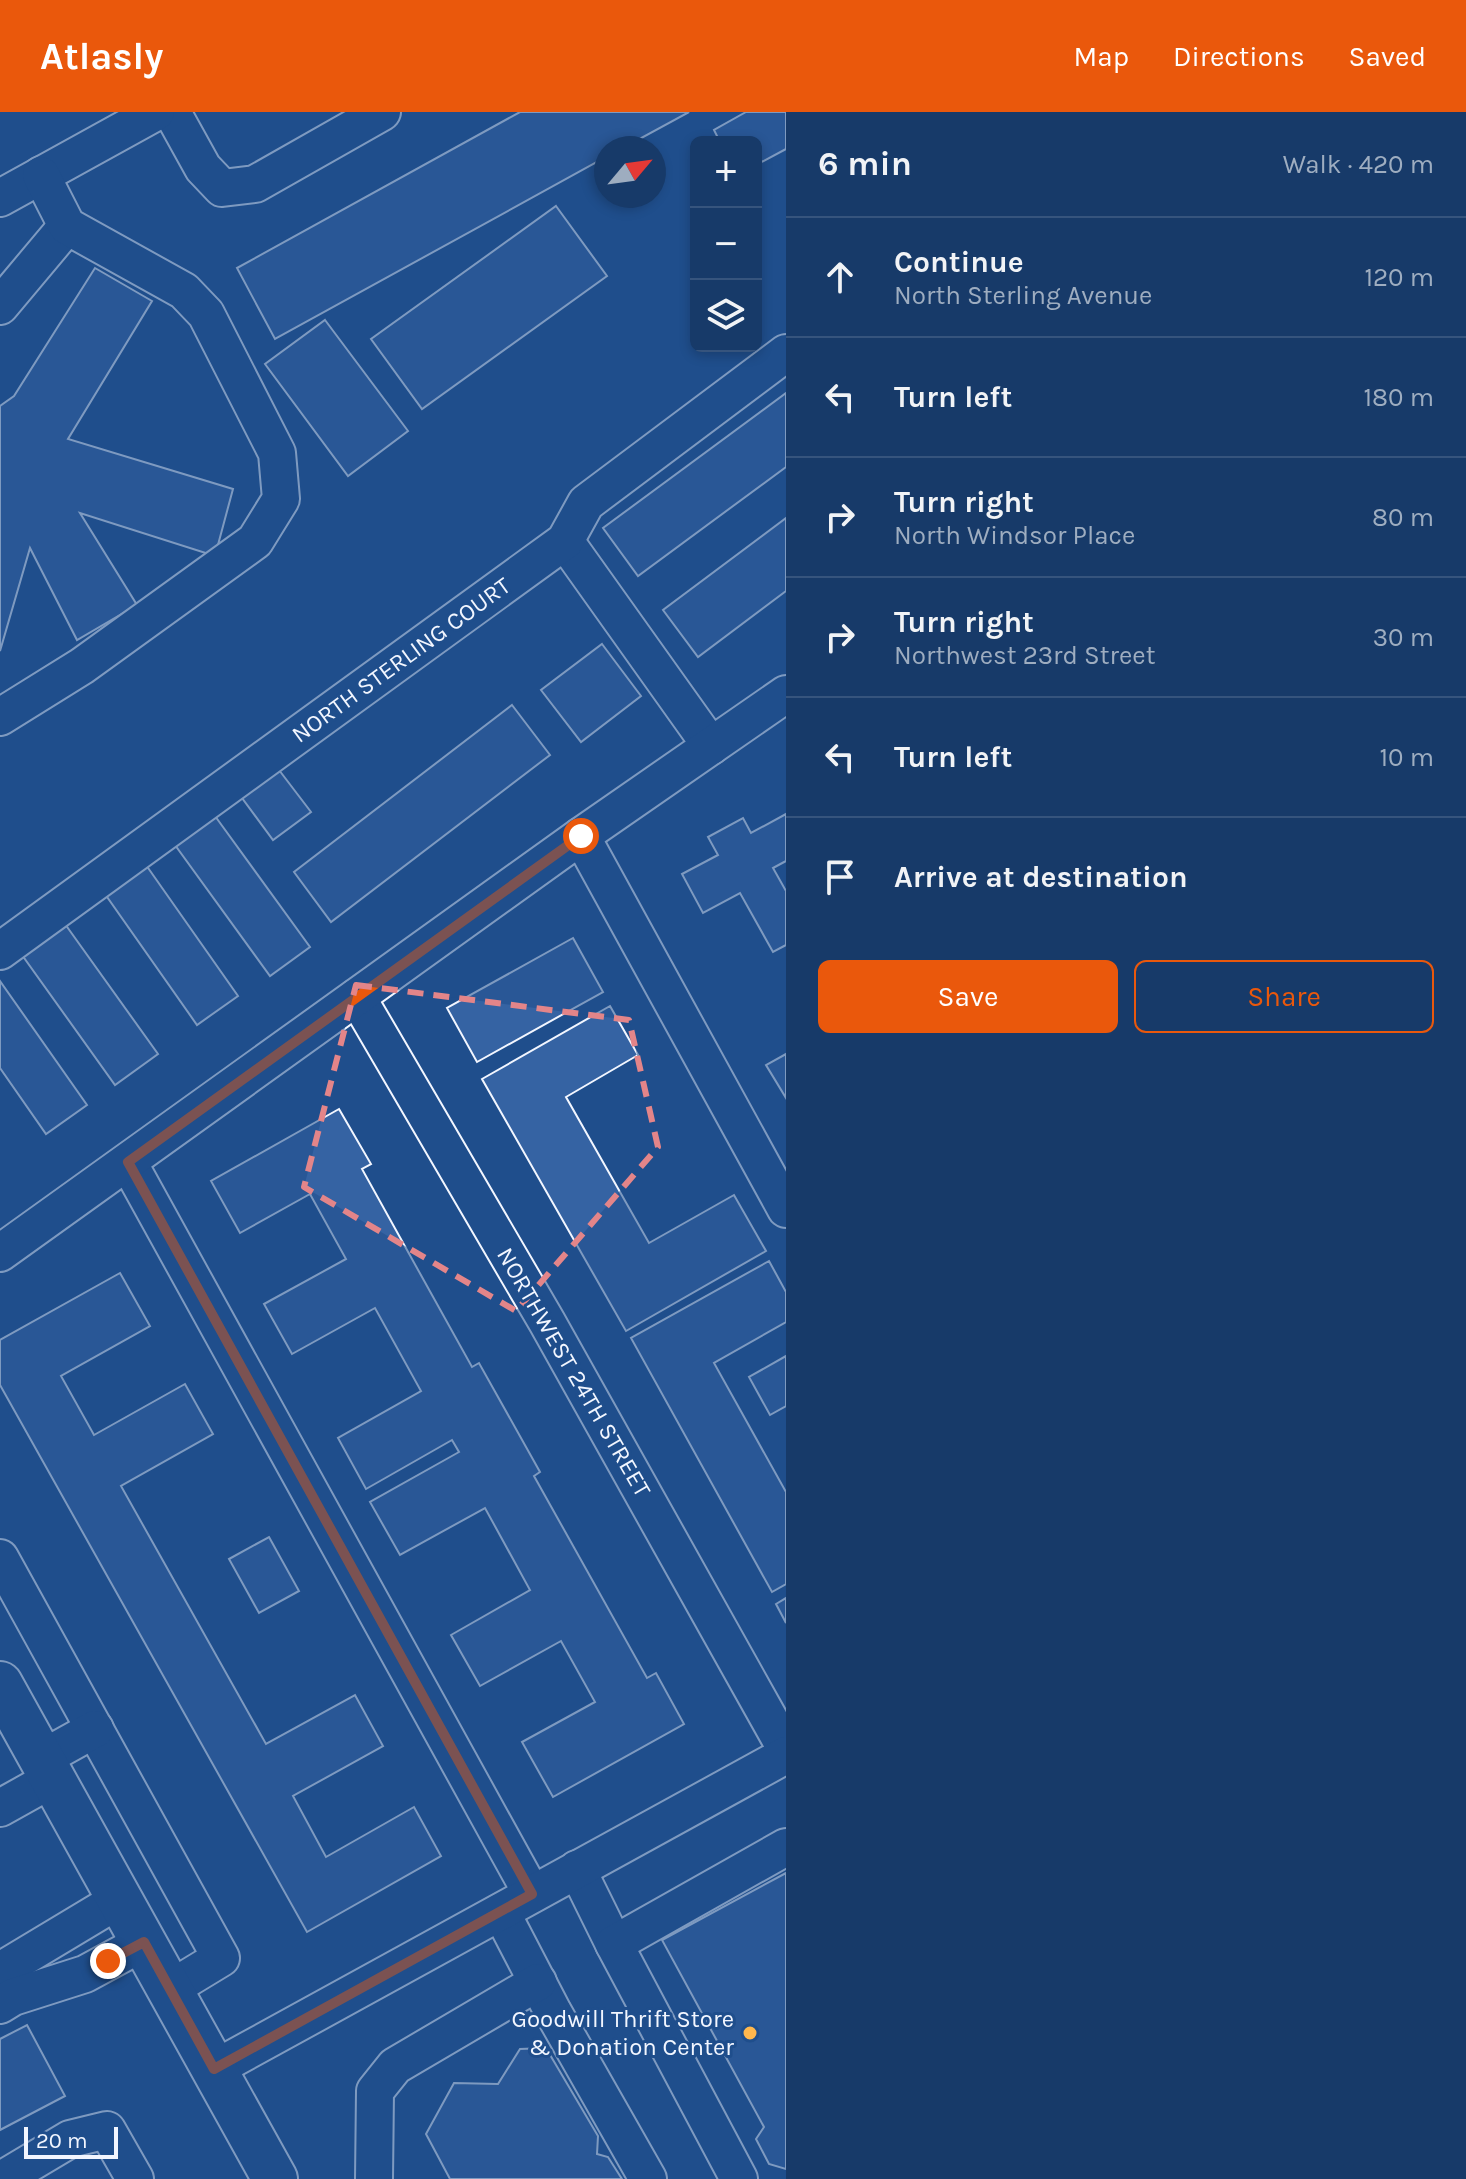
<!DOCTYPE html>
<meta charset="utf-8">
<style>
:root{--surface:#173a69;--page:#20416f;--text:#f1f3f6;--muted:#9eadc0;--line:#36547d;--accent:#ea580c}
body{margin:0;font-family:Karla,sans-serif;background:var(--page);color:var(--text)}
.controls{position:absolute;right:24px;top:24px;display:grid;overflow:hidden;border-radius:12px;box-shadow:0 4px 12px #0003}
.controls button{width:72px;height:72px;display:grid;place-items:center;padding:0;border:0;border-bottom:2px solid var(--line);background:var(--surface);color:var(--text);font:40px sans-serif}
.compass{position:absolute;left:594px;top:24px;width:72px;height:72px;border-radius:50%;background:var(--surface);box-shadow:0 4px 12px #0003;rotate:61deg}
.scale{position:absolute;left:24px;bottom:20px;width:94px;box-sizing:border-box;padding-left:8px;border:4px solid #f2f6ff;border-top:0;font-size:22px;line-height:28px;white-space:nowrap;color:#f2f6ff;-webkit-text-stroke:6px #1f4e8c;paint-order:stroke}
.stop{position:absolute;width:24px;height:24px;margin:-18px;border:6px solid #ea580c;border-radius:50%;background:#fff}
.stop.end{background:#ea580c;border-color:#fff;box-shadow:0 2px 8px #0008}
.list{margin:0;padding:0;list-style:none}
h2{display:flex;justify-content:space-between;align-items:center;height:104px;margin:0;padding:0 32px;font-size:34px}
h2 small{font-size:26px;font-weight:400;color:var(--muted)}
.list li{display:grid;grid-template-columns:52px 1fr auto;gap:24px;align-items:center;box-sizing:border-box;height:120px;padding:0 32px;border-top:2px solid var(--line)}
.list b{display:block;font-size:30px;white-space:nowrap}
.list p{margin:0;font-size:26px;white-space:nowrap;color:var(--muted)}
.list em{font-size:26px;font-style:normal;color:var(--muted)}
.actions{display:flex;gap:16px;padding:24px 32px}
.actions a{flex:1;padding:18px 0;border:2px solid var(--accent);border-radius:12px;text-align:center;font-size:28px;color:var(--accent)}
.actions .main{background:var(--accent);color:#fff}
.icon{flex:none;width:44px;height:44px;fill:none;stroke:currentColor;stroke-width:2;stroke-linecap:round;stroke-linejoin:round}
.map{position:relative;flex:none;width:786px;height:2067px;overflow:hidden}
header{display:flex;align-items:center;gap:48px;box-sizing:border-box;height:112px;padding:0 40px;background:var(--accent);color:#fff}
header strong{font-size:38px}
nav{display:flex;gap:44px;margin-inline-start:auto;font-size:28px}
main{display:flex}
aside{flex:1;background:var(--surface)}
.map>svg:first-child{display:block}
.building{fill:#3563a3;stroke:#f2f6ff;stroke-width:2}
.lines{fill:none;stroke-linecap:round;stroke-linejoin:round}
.minor-casing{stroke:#f2f6ff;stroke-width:40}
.major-casing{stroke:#f2f6ff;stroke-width:48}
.minor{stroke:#1f4e8c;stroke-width:36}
.major{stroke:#1f4e8c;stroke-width:44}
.route{stroke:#ea580c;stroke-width:10}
.marked{fill:none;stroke:#e38589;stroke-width:6;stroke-dasharray:16 10;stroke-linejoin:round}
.poi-dot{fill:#ffb74d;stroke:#1f4e8c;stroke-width:3}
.labels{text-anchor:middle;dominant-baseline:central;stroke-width:6;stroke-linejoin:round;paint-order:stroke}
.street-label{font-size:24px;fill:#f2f6ff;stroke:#1f4e8c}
.poi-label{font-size:24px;fill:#f2f6ff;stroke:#1f4e8c;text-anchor:end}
</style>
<header>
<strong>Atlasly</strong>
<nav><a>Map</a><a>Directions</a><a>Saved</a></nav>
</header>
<main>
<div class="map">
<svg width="786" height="2067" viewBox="0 0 786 2067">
<rect width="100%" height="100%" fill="#1f4e8c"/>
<g class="building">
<path d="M 520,0 L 689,0 L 623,36 L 606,36 L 606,45 L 275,227 L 237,156 Z"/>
<path d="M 746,0 L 786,0 L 786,37 L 756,53 L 756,30 L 720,30 L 714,18 Z"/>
<path d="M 556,94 L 607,164 L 422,297 L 371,227 Z"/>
<path d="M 95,156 L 152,189 L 68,327 L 233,377 L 215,444 L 80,401 L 137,493 L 77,528 L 30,436 L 0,539 L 0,294 L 14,284 Z"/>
<path d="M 325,208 L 408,319 L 348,364 L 265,252 Z"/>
<path d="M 786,281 L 786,355 L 638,464 L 603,416 Z"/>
<path d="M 786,406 L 786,479 L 698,545 L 663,498 Z"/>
<path d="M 602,532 L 641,584 L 581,630 L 541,578 Z"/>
<path d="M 512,593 L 550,643 L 331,810 L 294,760 Z"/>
<path d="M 279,658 L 311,700 L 273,728 L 242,686 Z"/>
<path d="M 786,702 L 786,749 L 773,756 L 786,779 L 786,833 L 773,840 L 740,781 L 703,801 L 682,762 L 718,743 L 708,725 L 743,706 L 751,721 Z"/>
<path d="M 215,704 L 310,835 L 270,864 L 175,733 Z"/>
<path d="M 146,753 L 238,884 L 197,913 L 105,782 Z"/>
<path d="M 65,812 L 158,942 L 115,973 L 22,843 Z"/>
<path d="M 573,826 L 603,880 L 477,950 L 447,896 Z"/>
<path d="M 0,869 L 87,993 L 46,1022 L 0,956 Z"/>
<path d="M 610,894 L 638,943 L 566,985 L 649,1131 L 734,1083 L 766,1139 L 626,1219 L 482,967 Z"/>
<path d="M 786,942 L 786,986 L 766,953 Z"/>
<path d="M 339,997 L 371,1052 L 362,1057 L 472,1255 L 479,1251 L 540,1360 L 534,1364 L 647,1566 L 656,1561 L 684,1612 L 553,1685 L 522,1630 L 595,1590 L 561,1529 L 480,1574 L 451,1523 L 530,1478 L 485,1396 L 400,1443 L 370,1390 L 459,1340 L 452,1328 L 366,1377 L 338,1326 L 421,1279 L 375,1196 L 292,1242 L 264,1192 L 346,1147 L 310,1082 L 240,1121 L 211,1069 Z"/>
<path d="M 769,1149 L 786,1180 L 786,1210 L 714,1251 L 786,1380 L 786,1472 L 772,1480 L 631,1226 Z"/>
<path d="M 120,1161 L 150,1214 L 61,1264 L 94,1323 L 185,1272 L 213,1322 L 121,1374 L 266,1632 L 355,1583 L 383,1634 L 293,1684 L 326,1745 L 414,1695 L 441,1744 L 307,1820 L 0,1273 L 0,1228 Z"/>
<path d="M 786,1244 L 786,1294 L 770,1303 L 749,1265 Z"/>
<path d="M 269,1425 L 299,1479 L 259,1501 L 229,1447 Z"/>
<path d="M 786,1486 L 786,1511 L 776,1492 Z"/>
<path d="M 786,1761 L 786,2057 L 769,2052 L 756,2027 L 764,2015 L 662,1828 Z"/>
<path d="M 27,1913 L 65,1984 L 0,2018 L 0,1927 Z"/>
<path d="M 546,1936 L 598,2024 L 597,2042 L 608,2045 L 622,2067 L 450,2067 L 426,2022 L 454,1971 L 498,1972 L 520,1937 Z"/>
</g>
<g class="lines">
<g class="minor-casing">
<g id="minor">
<path d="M 172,0 L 203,56 L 222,76 L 255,72 L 382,0"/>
<path d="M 0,86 L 156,0"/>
<path d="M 0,194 L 67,114"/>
<path d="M 565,429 L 711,634"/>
<path d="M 0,605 L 82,554 L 255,429 L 281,387 L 277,341 L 206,202 L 184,179 L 67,114 L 41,63"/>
<path d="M 581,724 L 786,1097"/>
<path d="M 0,839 L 565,429 L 586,391 L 786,241"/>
<path d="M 357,885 L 547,1210 L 786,1637"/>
<path d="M 128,1050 L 532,1782"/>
<path d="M 0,1141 L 581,724 L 786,582"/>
<path d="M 0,1446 L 221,1846 L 170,1877"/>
<path d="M 41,1647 L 95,1617"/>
<path d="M 0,1696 L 52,1667"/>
<path d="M 577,1757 L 614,1832"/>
<path d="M 501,1800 L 553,1900 L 648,2067"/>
<path d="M 0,1859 L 120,1787"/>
<path d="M 0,1893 L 13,1885 L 85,1862 L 144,1830"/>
<path d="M 214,1957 L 786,1643"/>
<path d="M 3,2067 L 70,2027 L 107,2018 L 135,2067"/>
<path d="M 374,2067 L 375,1979 L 395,1954 L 538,1870"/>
<path d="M 739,2067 L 614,1832 L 786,1735"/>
</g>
</g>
<g class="major-casing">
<path id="major" d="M 0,1572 L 275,2067"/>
</g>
<use href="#minor" class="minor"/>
<use href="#major" class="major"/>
</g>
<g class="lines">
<path class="route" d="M 108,1849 L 144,1830 L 214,1957 L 532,1782 L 128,1050 L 581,724"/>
</g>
<path d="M0 0H786V2067H0ZM 356,873 L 629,908 L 658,1035 L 516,1199 L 304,1075 Z" fill="#1f4e8c" fill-opacity=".55" fill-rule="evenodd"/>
<path class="marked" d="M 356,873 L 629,908 L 658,1035 L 516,1199 L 304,1075 Z"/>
<circle class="poi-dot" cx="750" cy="1921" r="8"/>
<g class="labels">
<g class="street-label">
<text transform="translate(401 548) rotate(-36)">NORTH STERLING COURT</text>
<text transform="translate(574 1260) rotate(60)">NORTHWEST 24TH STREET</text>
</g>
<g class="poi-label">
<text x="734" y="1907">Goodwill Thrift Store<tspan x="734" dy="28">&amp; Donation Center</tspan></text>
</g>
</g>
</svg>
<div class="controls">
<button>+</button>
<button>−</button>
<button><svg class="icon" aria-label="layers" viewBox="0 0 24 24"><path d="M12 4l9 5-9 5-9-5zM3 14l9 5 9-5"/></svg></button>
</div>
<svg class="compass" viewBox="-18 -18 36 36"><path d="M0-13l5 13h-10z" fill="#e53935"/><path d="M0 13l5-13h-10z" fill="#9eadc0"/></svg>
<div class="scale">20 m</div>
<div class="stop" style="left:581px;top:724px"></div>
<div class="stop end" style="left:108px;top:1849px"></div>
</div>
<aside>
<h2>6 min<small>Walk · 420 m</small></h2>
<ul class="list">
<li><svg class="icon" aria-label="ahead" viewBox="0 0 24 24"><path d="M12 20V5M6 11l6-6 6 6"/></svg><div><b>Continue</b><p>North Sterling Avenue</p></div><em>120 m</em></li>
<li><svg class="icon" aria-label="left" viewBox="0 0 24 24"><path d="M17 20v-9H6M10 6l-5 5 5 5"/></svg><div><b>Turn left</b></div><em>180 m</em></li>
<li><svg class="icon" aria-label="right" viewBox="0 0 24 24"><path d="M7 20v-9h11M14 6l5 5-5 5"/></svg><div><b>Turn right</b><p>North Windsor Place</p></div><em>80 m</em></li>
<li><svg class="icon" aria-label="right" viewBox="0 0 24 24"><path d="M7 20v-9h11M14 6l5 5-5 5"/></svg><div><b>Turn right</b><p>Northwest 23rd Street</p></div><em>30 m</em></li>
<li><svg class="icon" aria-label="left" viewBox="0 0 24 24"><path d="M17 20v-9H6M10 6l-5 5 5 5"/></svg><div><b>Turn left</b></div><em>10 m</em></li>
<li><svg class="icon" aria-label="arrive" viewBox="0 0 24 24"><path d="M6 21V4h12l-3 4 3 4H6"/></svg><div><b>Arrive at destination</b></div></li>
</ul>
<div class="actions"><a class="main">Save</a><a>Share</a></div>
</aside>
</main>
